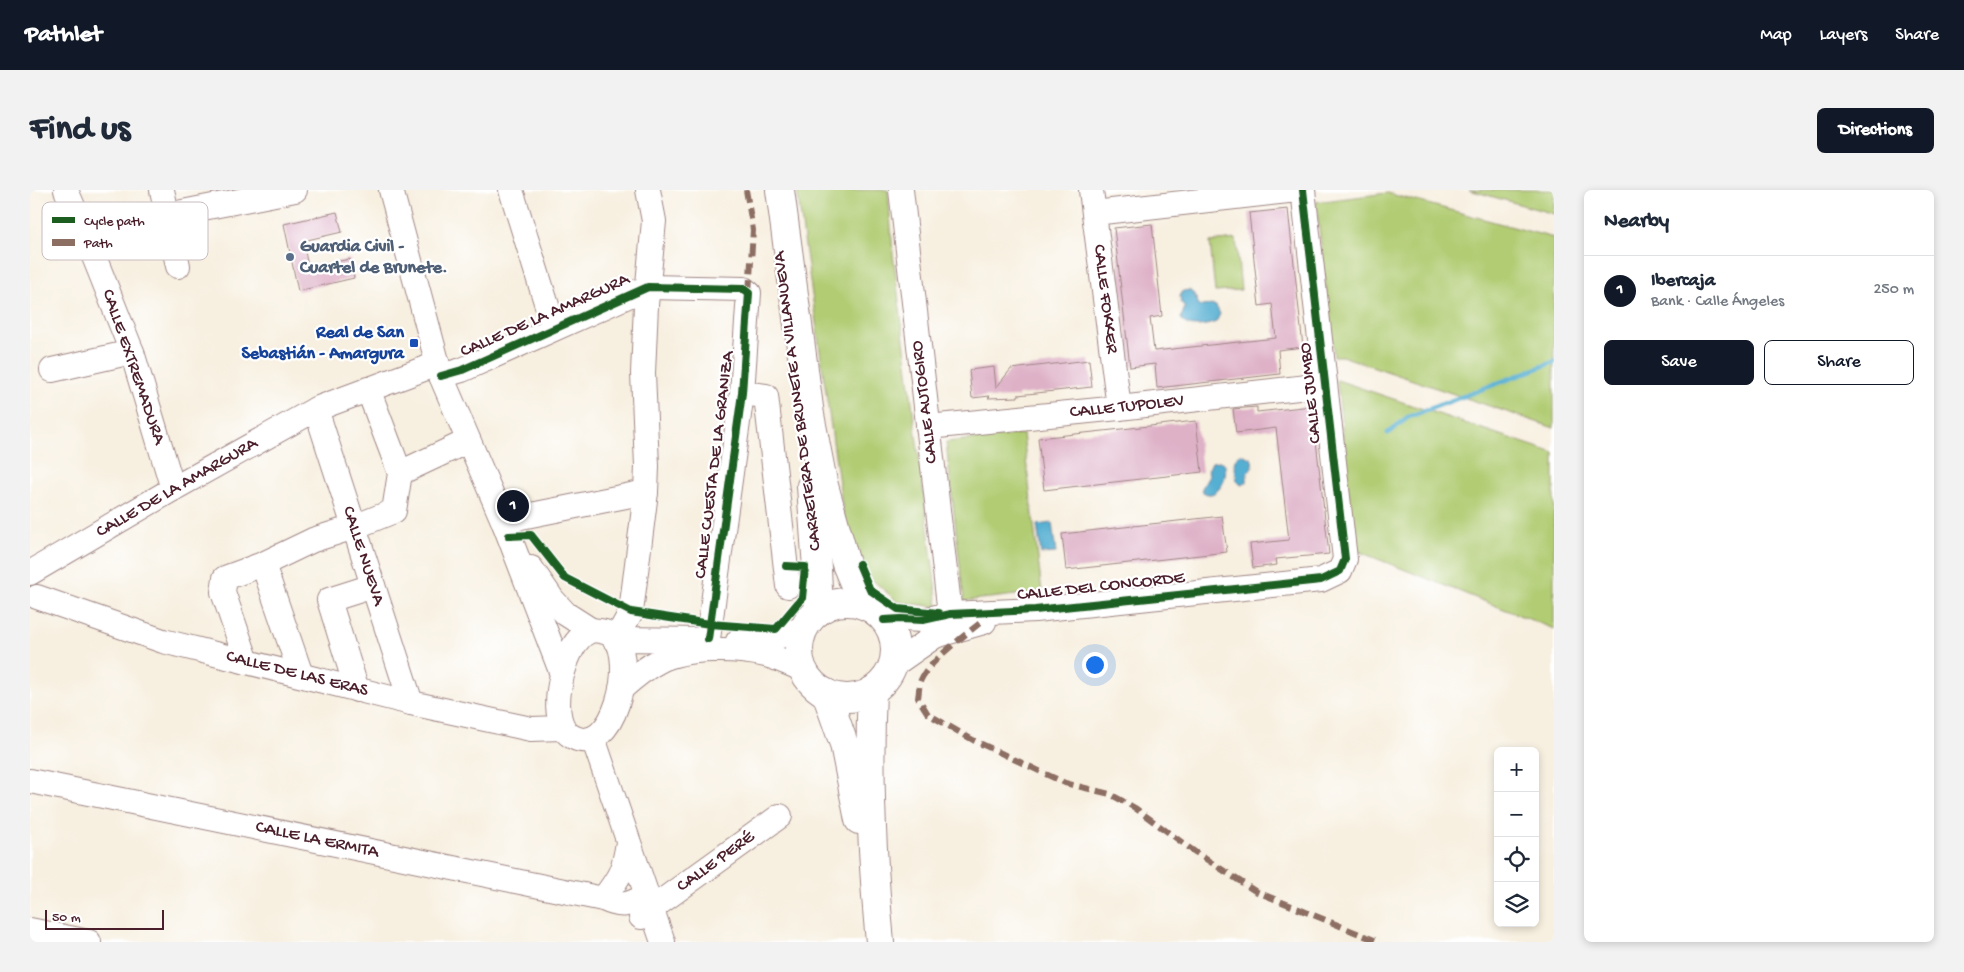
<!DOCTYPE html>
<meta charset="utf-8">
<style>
:root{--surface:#fff;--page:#f2f2f3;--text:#1f2937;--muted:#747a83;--line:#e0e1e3;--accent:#111827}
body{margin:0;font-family:"Gochi Hand",sans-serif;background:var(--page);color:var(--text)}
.controls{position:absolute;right:15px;bottom:15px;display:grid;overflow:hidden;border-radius:8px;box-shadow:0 2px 8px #0003}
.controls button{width:45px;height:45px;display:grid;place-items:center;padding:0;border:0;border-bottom:1px solid var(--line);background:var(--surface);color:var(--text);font:25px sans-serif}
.scale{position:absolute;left:15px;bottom:12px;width:119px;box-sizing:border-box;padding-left:5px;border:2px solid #4a1f2b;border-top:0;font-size:14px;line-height:18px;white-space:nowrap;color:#4a1f2b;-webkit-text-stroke:4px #fff;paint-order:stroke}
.you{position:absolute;left:1064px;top:474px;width:18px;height:18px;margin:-12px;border:4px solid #fff;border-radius:50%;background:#1a73e8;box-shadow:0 0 0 8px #1a73e833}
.badge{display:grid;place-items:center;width:32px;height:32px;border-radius:50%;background:var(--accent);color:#fff;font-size:16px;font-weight:700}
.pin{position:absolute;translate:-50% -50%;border:2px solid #fff;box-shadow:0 1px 5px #0006}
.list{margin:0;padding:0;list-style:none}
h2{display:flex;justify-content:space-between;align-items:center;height:65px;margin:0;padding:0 20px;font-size:21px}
h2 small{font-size:16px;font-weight:400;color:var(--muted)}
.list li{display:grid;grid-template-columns:32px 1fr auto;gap:15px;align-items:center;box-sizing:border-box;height:70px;padding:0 20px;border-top:1px solid var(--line)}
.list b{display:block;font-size:19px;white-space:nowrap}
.list p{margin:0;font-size:16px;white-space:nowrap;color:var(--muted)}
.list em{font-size:16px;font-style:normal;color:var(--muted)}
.actions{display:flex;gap:10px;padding:15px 20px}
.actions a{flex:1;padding:11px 0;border:1px solid var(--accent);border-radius:8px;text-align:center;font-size:18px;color:var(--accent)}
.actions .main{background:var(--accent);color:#fff}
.icon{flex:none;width:28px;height:28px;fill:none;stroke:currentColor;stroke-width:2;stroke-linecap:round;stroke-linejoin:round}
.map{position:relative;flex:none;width:1524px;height:752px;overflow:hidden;border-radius:8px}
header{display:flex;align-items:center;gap:30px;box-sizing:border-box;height:70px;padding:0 25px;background:var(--accent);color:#fff}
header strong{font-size:24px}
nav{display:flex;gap:28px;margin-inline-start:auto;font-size:18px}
.intro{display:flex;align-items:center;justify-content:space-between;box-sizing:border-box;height:120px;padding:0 30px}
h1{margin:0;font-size:35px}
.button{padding:12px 22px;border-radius:8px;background:var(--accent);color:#fff;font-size:18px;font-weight:700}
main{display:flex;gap:30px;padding:0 30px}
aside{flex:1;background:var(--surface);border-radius:8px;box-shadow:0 2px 8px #0003}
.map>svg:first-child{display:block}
.green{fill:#b1cc73;stroke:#7e764f}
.water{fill:#54afd2;stroke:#4f677e}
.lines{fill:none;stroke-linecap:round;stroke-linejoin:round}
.stream{stroke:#54afd2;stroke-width:5}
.building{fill:#deb1c7}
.minor-casing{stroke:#a08785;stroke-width:26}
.highway-casing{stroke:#a08785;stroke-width:30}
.minor{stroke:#fff;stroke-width:24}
.highway{stroke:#fff;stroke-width:28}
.quiet{stroke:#8d6e63;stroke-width:6;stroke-dasharray:12 6;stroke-linecap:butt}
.cycleway-casing{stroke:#fff;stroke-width:11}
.cycleway{stroke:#1b5e20;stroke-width:8}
.service-dot{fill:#5c6f8a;stroke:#fff;stroke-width:2}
.transit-dot{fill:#1a4fb4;stroke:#fff;stroke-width:2}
.labels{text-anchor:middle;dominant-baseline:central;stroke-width:4.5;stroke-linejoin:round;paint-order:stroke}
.service-label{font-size:18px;font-weight:bold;fill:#4e5e75;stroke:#fff;text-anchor:start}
.street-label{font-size:18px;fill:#4a1f2b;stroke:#fff}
.transit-label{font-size:18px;font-weight:bold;fill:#164399;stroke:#fff;text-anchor:end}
.key{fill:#fff;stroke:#c9bcbf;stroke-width:1}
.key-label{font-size:14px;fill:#4a1f2b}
</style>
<header>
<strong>Pathlet</strong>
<nav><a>Map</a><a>Layers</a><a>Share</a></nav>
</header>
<div class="intro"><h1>Find us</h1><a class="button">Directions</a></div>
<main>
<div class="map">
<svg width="1524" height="752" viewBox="0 0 1524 752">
<rect width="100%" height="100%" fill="#fff"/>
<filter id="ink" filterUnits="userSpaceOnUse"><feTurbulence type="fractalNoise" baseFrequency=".02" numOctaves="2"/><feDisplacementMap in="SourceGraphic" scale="10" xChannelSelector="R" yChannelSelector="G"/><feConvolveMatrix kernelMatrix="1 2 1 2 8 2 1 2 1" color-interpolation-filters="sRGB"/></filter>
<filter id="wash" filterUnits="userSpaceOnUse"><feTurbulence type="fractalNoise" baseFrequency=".0096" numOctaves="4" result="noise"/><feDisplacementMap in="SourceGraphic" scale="20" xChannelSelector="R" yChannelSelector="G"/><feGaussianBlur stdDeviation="1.12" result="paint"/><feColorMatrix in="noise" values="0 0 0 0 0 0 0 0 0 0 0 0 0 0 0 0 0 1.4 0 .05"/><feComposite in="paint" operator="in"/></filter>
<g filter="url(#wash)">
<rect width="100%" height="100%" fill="#f7efdf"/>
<g class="green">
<path d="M 767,0 L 858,0 L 863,64 L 908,417 L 868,412 L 839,387 L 816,342 Z"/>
<path d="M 1439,0 L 1524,0 L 1524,24 Z"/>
<path d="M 1357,3 L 1524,48 L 1524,238 L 1312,166 L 1304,166 L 1286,12 Z"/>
<path d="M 1206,49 L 1211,100 L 1185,102 L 1180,52 Z"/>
<path d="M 1307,190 L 1524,263 L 1524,439 L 1325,360 Z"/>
<path d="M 993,244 L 1012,402 L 934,411 L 916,252 Z"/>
</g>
<g class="water">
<path d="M 1159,100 L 1164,104 L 1169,115 C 1175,117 1180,114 1186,116 L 1190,124 L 1186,132 C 1176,136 1156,140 1151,128 L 1155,117 L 1151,113 L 1150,106 L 1153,101 Z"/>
<path d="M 1211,264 L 1221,268 C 1226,279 1220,278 1217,284 L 1217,292 L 1211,295 L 1207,291 C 1206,281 1201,269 1211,264 Z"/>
<path d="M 1189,271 L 1194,273 C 1200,284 1188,312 1173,302 L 1172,298 L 1179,286 L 1178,280 L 1182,272 Z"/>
<path d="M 1022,333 L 1026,363 L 1011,364 L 1007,335 Z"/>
</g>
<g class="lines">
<path class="stream" d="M 1358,243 L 1378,227 L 1524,172"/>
</g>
<g id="blocks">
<g class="building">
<path d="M 1258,19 L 1273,157 L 1248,160 L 1250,184 L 1127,198 L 1125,174 L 1100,177 L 1084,38 L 1122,34 L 1132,126 L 1120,128 L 1124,161 L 1246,148 L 1242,114 L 1229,116 L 1219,23 Z"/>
<path d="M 307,22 L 312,42 L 273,51 L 278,77 L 320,69 L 324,88 L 268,101 L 254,34 Z"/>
<path d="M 1059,170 L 1062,197 L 988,205 L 988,207 L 958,208 L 960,206 L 942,208 L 939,180 L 964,177 L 966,198 L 981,179 Z"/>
<path d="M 1282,216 L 1299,364 L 1246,369 L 1247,375 L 1223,378 L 1220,354 L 1259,350 L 1246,238 L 1206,243 L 1203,219 L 1227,217 L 1227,222 Z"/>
<path d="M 1166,231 L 1172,282 L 1014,300 L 1008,248 Z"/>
<path d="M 1192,326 L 1197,362 L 1036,380 L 1032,344 Z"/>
</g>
</g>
</g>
<g filter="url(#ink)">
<use href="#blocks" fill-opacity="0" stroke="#a08785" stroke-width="1"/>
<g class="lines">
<g class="minor-casing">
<g id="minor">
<path d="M 36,0 L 59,54 L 102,162 L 143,299"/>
<path d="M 132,0 L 148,76"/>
<path d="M 361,0 L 411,186 L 474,333 L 532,484"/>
<path d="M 481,0 L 524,138"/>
<path d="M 871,0 L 920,424"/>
<path d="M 1061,0 L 1089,218"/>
<path d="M 1064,23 L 1267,0"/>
<path d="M 59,54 L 137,25 L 265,0"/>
<path d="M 22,180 L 102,162"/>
<path d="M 411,186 L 432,180 L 618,97 L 714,99 L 719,103 L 712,203 L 678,449"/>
<path d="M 712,203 L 736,206 L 758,396"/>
<path d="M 286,219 L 381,513"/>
<path d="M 898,237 L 1089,218 L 1295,195"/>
<path d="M 370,283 L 438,251"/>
<path d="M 474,333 L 491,327 L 616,302"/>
<path d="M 233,374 L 271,485"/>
<path d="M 501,378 L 523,410 L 536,424 L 561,440"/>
<path d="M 0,383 L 143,299 L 286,219 L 407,174"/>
<path d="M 7,407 L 133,451 L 381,513 L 501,539 L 532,538"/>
<path d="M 854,430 L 871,429 L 893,430 L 920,424 L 1005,420 L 1291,390 L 1310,381 L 1315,369 L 1273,0"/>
<path d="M 561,440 C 569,441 577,441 583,446 C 608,469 583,569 543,547 C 515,533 532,467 549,449 C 552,445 557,443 561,440 Z"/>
<path d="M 583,447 L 591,440 L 601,422 L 616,302 L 617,276 L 613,183 L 616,115 L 624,31 L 618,0"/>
<path d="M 585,449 L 675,450"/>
<path d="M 708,451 L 742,449 L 774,438"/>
<path d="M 217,472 L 193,402 L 195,388 L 233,374 L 283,350 L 324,337 L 364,321 L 370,283 L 338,199"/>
<path d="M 862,476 L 905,446 L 954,432"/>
<path d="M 591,499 C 603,488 615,478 629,471 C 656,457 707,458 736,465 C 748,468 761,475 773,479"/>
<path d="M 327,500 L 299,410 L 343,396"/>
<path d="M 563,548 L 633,752"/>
<path d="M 0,591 L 573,709 C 592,718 598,715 616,706"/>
<path d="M 573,709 C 590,687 594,680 598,652"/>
<path d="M 611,727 L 616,726 L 621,719 L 750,626"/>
<path d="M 0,740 L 59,752"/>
</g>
</g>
<g class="highway-casing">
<g id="highway">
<path d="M 750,0 L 780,225 L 793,292 L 816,374 L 833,415"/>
<path d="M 781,296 L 787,378 L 789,421"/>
<circle cx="817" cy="460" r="48"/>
<path d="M 842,501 C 838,584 842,669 850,752"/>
<path d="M 796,503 L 814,554 L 829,630"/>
</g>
</g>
<use href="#minor" class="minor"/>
<use href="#highway" class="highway"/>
<g class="quiet">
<path d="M 716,0 L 723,40 L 719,103"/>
<path d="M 950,433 C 935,445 896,474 890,492 C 889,497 889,503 888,508 L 898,524 L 943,550 L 1035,593 L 1080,604 L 1105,618 L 1165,662 L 1225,701 L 1349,752"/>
</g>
<g class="cycleway-casing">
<g id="cycleway">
<path d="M 411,186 L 432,180 L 618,97 L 714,99 L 719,103 L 712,203 L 678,449"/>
<path d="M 479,346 L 501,345 L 535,388 L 601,422 L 680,434 L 746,439 L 772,408 L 775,377 L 756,376"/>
<path d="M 829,374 L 840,400 L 868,419 L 908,423"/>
<path d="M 854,430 L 871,429 L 893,430 L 920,424 L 1005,420 L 1291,390 L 1310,381 L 1315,369 L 1273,0"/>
</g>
</g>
<use href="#cycleway" class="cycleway"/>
</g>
</g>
<circle class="service-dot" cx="260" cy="67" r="5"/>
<rect class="transit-dot" x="379" y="148" width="10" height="10" rx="2.5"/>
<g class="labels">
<g class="service-label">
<text x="270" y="57">Guardia Civil -<tspan x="270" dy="21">Cuartel de Brunete.</tspan></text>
</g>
<g class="street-label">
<text transform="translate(1075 109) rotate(83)">CALLE FOKKER</text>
<text transform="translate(515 126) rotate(-24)">CALLE DE LA AMARGURA</text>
<text transform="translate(103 177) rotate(71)">CALLE EXTREMADURA</text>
<text transform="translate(1281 203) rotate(-96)">CALLE JUMBO</text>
<text transform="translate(768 211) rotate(-97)">CARRETERA DE BRUNETE A VILLANUEVA</text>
<text transform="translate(895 212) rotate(-97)">CALLE AUTOGIRO</text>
<text transform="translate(1097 217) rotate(-6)">CALLE TUPOLEV</text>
<text transform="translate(685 275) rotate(-83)">CALLE CUESTA DE LA GRANIZA</text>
<text transform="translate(147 298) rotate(-30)">CALLE DE LA AMARGURA</text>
<text transform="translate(333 366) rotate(72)">CALLE NUEVA</text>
<text transform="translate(1071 397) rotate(-6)">CALLE DEL CONCORDE</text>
<text transform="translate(267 484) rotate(14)">CALLE DE LAS ERAS</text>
<text transform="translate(287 650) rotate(12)">CALLE LA ERMITA</text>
<text transform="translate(686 672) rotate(-36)">CALLE PERÉ</text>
</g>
<g class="transit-label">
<text x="374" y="143">Real de San<tspan x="374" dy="21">Sebastián - Amargura</tspan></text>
</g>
</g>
<rect x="12" y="12" width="166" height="58" rx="8" class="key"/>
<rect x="22" y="27" width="23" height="6" fill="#1b5e20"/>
<rect x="22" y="49" width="23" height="7" fill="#8d6e63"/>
<g class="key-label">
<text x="54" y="35">Cycle path</text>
<text x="54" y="57">Path</text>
</g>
</svg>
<div class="controls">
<button>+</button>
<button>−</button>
<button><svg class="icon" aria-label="locate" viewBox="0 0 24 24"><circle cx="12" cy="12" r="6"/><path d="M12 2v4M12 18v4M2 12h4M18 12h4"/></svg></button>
<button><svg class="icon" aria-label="layers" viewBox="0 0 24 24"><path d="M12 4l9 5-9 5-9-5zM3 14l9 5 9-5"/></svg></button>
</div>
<div class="scale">50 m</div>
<div class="you"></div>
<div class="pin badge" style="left:483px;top:316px">1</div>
</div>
<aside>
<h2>Nearby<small></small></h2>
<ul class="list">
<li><span class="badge">1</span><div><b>Ibercaja</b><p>Bank · Calle Ángeles</p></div><em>250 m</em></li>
</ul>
<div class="actions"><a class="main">Save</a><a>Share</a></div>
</aside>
</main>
